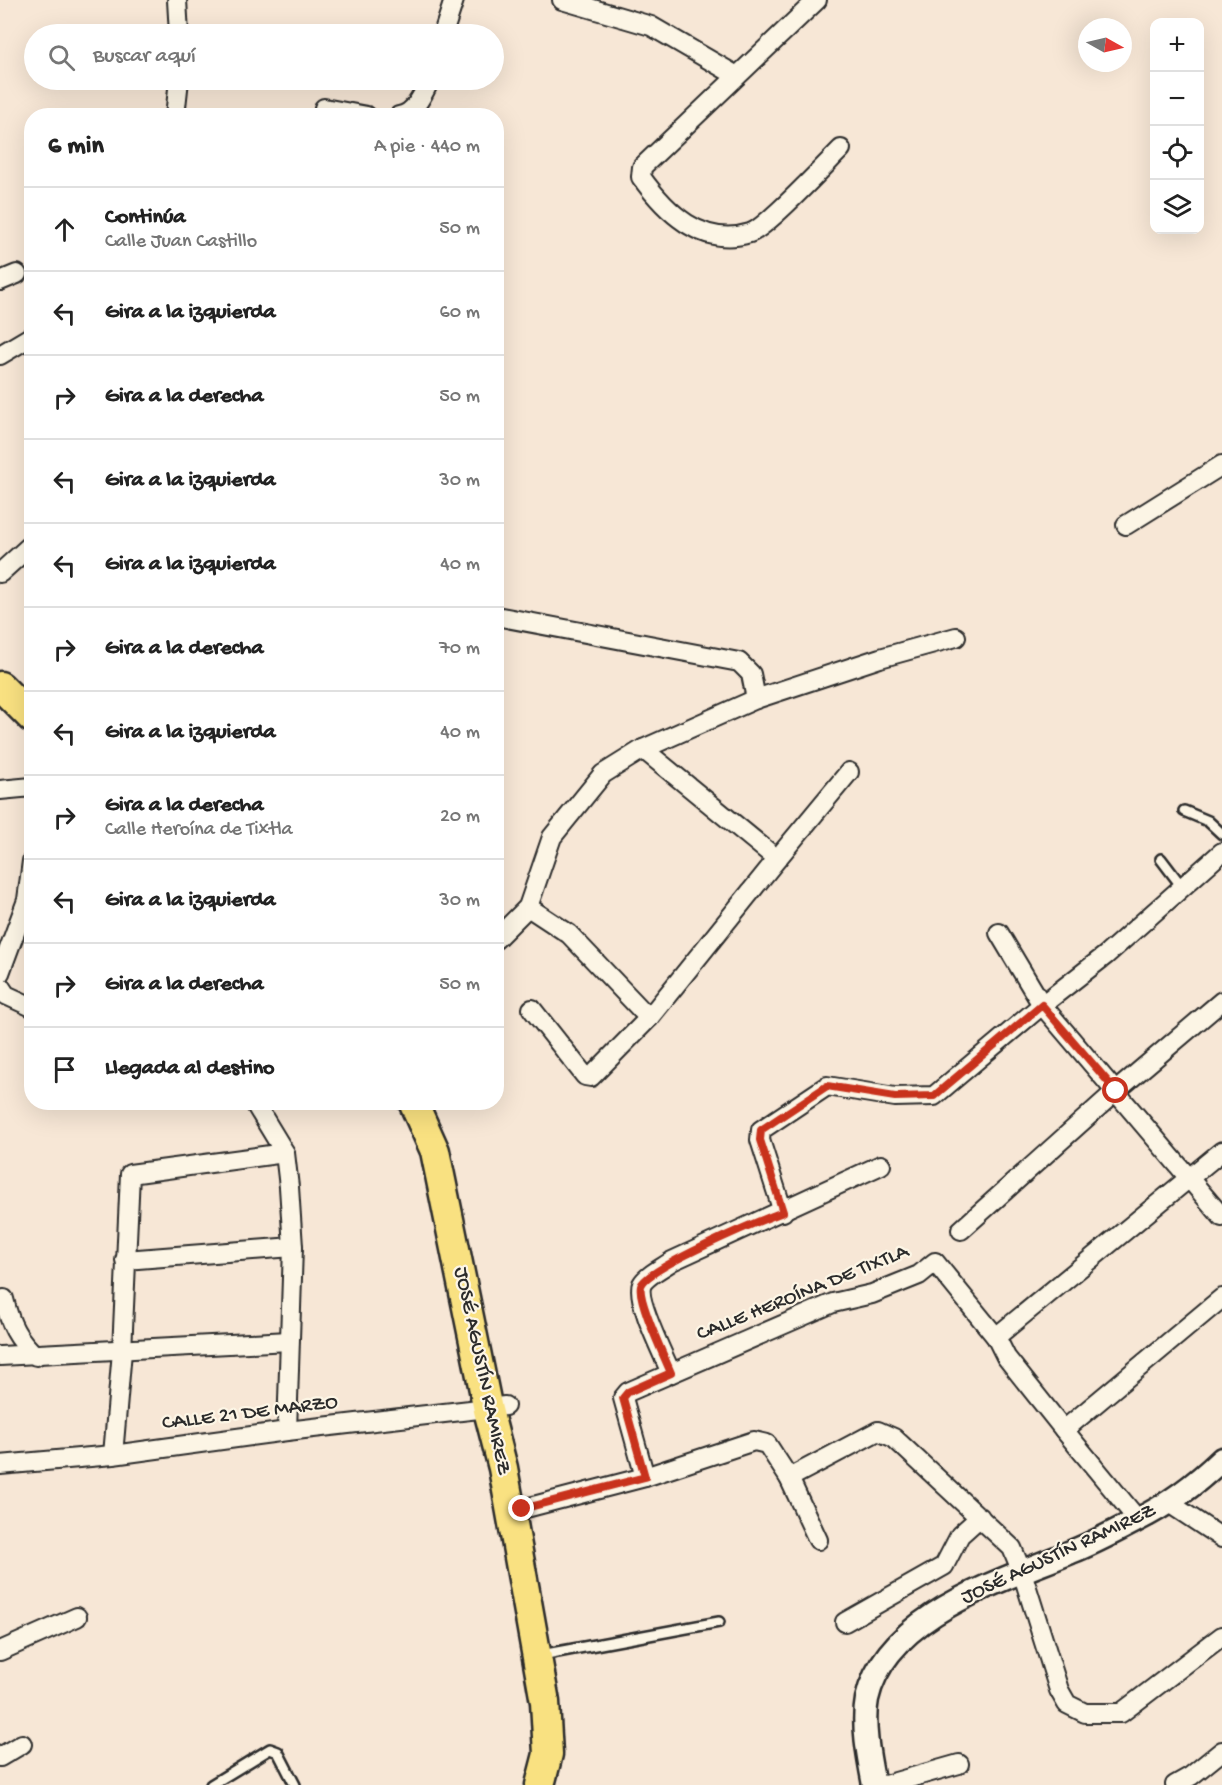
<!DOCTYPE html>
<html lang="es">
<meta charset="utf-8">
<style>
:root{--surface:#fff;--page:#f2f2f2;--text:#222;--muted:#767676;--line:#e0e0e0}
body{margin:0;font-family:"Gochi Hand",sans-serif;background:var(--page);color:var(--text)}
.controls{position:absolute;right:18px;top:18px;display:grid;overflow:hidden;border-radius:12px;box-shadow:0 6px 24px #0002}
.controls button{width:54px;height:54px;display:grid;place-items:center;padding:0;border:0;border-bottom:2px solid var(--line);background:var(--surface);color:var(--text);font:30px sans-serif}
.compass{position:absolute;left:1078px;top:18px;width:54px;height:54px;border-radius:50%;background:var(--surface);box-shadow:0 6px 24px #0002;rotate:98deg}
.stop{position:absolute;width:18px;height:18px;margin:-14px;border:4px solid #c8321e;border-radius:50%;background:#fff}
.stop.end{background:#c8321e;border-color:#fff;box-shadow:0 2px 6px #0008}
.list{margin:0;padding:0;list-style:none}
h2{display:flex;justify-content:space-between;align-items:center;height:78px;margin:0;padding:0 24px;font-size:26px}
h2 small{font-size:20px;font-weight:400;color:var(--muted)}
.list li{display:grid;grid-template-columns:39px 1fr auto;gap:18px;align-items:center;box-sizing:border-box;height:84px;padding:0 24px;border-top:2px solid var(--line)}
.list b{display:block;font-size:22px;white-space:nowrap}
.list p{margin:0;font-size:20px;white-space:nowrap;color:var(--muted)}
.list em{font-size:20px;font-style:normal;color:var(--muted)}
.icon{flex:none;width:33px;height:33px;fill:none;stroke:currentColor;stroke-width:2;stroke-linecap:round;stroke-linejoin:round}
.map{position:relative;flex:none;width:1222px;height:1785px;overflow:hidden}
.search{position:absolute;background:var(--surface);box-shadow:0 6px 24px #0002;left:24px;top:24px;width:480px;height:66px;display:flex;align-items:center;gap:15px;box-sizing:border-box;padding:0 21px;border-radius:33px;color:var(--muted);font-size:22px}
.panel{position:absolute;background:var(--surface);box-shadow:0 6px 24px #0002;left:24px;top:108px;width:480px;height:1002px;border-radius:24px}
.map>svg:first-child{display:block}
.lines{fill:none;stroke-linecap:round;stroke-linejoin:round}
.service-casing{stroke:#2b2b2b;stroke-width:14}
.minor-casing{stroke:#2b2b2b;stroke-width:22}
.tertiary-casing{stroke:#2b2b2b;stroke-width:27}
.primary-casing{stroke:#2b2b2b;stroke-width:33}
.service{stroke:#fcf5e5;stroke-width:9}
.minor{stroke:#fcf5e5;stroke-width:18}
.tertiary{stroke:#fcf5e5;stroke-width:22}
.primary{stroke:#f9e181;stroke-width:28}
.route{stroke:#c8321e;stroke-width:8}
.labels{text-anchor:middle;dominant-baseline:central;stroke-width:4.5;stroke-linejoin:round;paint-order:stroke}
.street-label{font-size:21px;fill:#2b2b2b;stroke:#fcf5e5}
</style>
<div class="map">
<svg width="1222" height="1785" viewBox="0 0 1222 1785">
<rect width="100%" height="100%" fill="#f7e7d6"/>
<filter id="ink" filterUnits="userSpaceOnUse"><feTurbulence type="fractalNoise" baseFrequency=".0167" numOctaves="2"/><feDisplacementMap in="SourceGraphic" scale="12" xChannelSelector="R" yChannelSelector="G"/><feConvolveMatrix kernelMatrix="1 2 1 2 8 2 1 2 1" color-interpolation-filters="sRGB"/></filter>
<g filter="url(#ink)">
<g class="lines">
<g class="service-casing">
<g id="service">
<path d="M 1184,811 L 1208,821 L 1222,834"/>
<path d="M 1161,859 L 1183,888"/>
<path d="M 541,1655 L 719,1622"/>
<path d="M 211,1785 L 270,1749 L 278,1752 L 295,1785"/>
</g>
</g>
<g class="minor-casing">
<g id="minor">
<path d="M 177,0 L 179,34"/>
<path d="M 562,0 L 651,26 L 737,76"/>
<path d="M 817,0 L 642,167 L 641,177 C 666,212 702,248 750,233 C 766,228 825,165 841,149"/>
<path d="M 443,34 L 454,0"/>
<path d="M 324,108 L 367,116"/>
<path d="M 175,116 L 179,80"/>
<path d="M 399,116 C 415,114 424,92 430,80"/>
<path d="M 0,281 L 17,274"/>
<path d="M 0,355 L 32,336"/>
<path d="M 1126,525 L 1222,465"/>
<path d="M 0,573 L 32,544"/>
<path d="M 496,616 L 739,662 L 751,674 L 756,699"/>
<path d="M 0,790 L 32,787"/>
<path d="M 777,859 L 849,772"/>
<path d="M 528,907 L 569,934 L 649,1018"/>
<path d="M 999,933 L 1042,1005 L 1222,1217"/>
<path d="M 496,939 L 528,907 L 552,837 L 603,774 L 643,749 L 756,699 L 880,658 L 956,637"/>
<path d="M 0,973 L 27,900 L 32,861"/>
<path d="M 0,986 L 6,995 L 32,1007"/>
<path d="M 532,1009 L 585,1076 L 591,1077 L 649,1018 L 777,859 L 643,749"/>
<path d="M 254,1102 L 285,1153 L 289,1187 L 293,1247 L 287,1431"/>
<path d="M 783,1212 L 760,1140 L 761,1130 L 827,1086 L 895,1097 L 934,1096 L 1042,1005 L 1106,955 L 1222,852"/>
<path d="M 961,1230 L 1116,1091 L 1222,1001"/>
<path d="M 125,1260 L 293,1247"/>
<path d="M 4,1299 C 10,1324 17,1339 36,1356"/>
<path d="M 996,1337 L 1222,1151"/>
<path d="M 0,1356 L 289,1341"/>
<path d="M 671,1373 C 664,1356 635,1299 642,1284 C 647,1275 664,1267 672,1261 L 881,1165"/>
<path d="M 1064,1430 L 1222,1298"/>
<path d="M 113,1455 L 122,1351 L 130,1174 L 285,1153"/>
<path d="M 0,1465 L 113,1455 L 287,1431 L 505,1406"/>
<path d="M 645,1477 L 623,1398 L 628,1392 L 833,1303 L 872,1294 L 919,1275 L 935,1262 L 996,1337 L 1006,1357 L 1064,1430 L 1138,1520"/>
<path d="M 789,1478 L 878,1431 L 894,1438 L 1012,1548 L 1022,1572 L 1059,1690 L 1067,1704 L 1085,1713 L 1121,1713 L 1222,1636"/>
<path d="M 1169,1503 L 1222,1538"/>
<path d="M 522,1509 L 645,1477 L 754,1441 L 767,1444 L 789,1478 L 818,1540"/>
<path d="M 845,1622 L 944,1566 L 960,1535 L 980,1517"/>
<path d="M 0,1651 L 77,1617"/>
<path d="M 0,1757 L 22,1744"/>
<path d="M 885,1785 L 959,1764"/>
<path d="M 1175,1785 L 1191,1776 L 1222,1751"/>
</g>
</g>
<g class="tertiary-casing">
<path id="tertiary" d="M 874,1785 C 869,1759 862,1725 867,1699 C 886,1614 1002,1581 1071,1552 C 1094,1543 1116,1531 1137,1520 C 1170,1504 1196,1484 1222,1459"/>
</g>
<g class="primary-casing">
<g id="primary">
<path d="M 0,686 L 32,718"/>
<path d="M 413,1102 L 435,1151 L 488,1410 L 503,1468 L 545,1702 L 548,1754 L 540,1785"/>
</g>
</g>
<use href="#service" class="service"/>
<use href="#minor" class="minor"/>
<use href="#tertiary" class="tertiary"/>
<use href="#primary" class="primary"/>
</g>
</g>
<g class="lines" filter="url(#ink)">
<path class="route" d="M 522,1509 L 645,1477 L 623,1398 L 628,1392 L 671,1373 C 665,1358 637,1300 641,1286 C 646,1268 761,1220 783,1212 L 760,1140 L 761,1130 L 827,1086 L 895,1097 L 934,1096 L 1042,1005 L 1116,1091"/>
</g>
<g class="labels">
<g class="street-label">
<text transform="translate(803 1294) rotate(-22)">CALLE HEROÍNA DE TIXTLA</text>
<text transform="translate(481 1371) rotate(78)">JOSÉ AGUSTÍN RAMIREZ</text>
<text transform="translate(250 1414) rotate(-7)">CALLE 21 DE MARZO</text>
<text transform="translate(1059 1555) rotate(-25)">JOSÉ AGUSTÍN RAMIREZ</text>
</g>
</g>
</svg>
<div class="controls">
<button>+</button>
<button>−</button>
<button><svg class="icon" aria-label="locate" viewBox="0 0 24 24"><circle cx="12" cy="12" r="6"/><path d="M12 2v4M12 18v4M2 12h4M18 12h4"/></svg></button>
<button><svg class="icon" aria-label="layers" viewBox="0 0 24 24"><path d="M12 4l9 5-9 5-9-5zM3 14l9 5 9-5"/></svg></button>
</div>
<svg class="compass" viewBox="-18 -18 36 36"><path d="M0-13l5 13h-10z" fill="#e53935"/><path d="M0 13l5-13h-10z" fill="#767676"/></svg>
<div class="stop" style="left:1116px;top:1091px"></div>
<div class="stop end" style="left:522px;top:1509px"></div>
<div class="search"><svg class="icon" aria-label="search" viewBox="0 0 24 24"><circle cx="10" cy="10" r="6"/><path d="M15 15l6 6"/></svg>Buscar aquí</div>
<section class="panel">
<h2>6 min<small>A pie · 440 m</small></h2>
<ul class="list">
<li><svg class="icon" aria-label="ahead" viewBox="0 0 24 24"><path d="M12 20V5M6 11l6-6 6 6"/></svg><div><b>Continúa</b><p>Calle Juan Castillo</p></div><em>50 m</em></li>
<li><svg class="icon" aria-label="left" viewBox="0 0 24 24"><path d="M17 20v-9H6M10 6l-5 5 5 5"/></svg><div><b>Gira a la izquierda</b></div><em>60 m</em></li>
<li><svg class="icon" aria-label="right" viewBox="0 0 24 24"><path d="M7 20v-9h11M14 6l5 5-5 5"/></svg><div><b>Gira a la derecha</b></div><em>50 m</em></li>
<li><svg class="icon" aria-label="left" viewBox="0 0 24 24"><path d="M17 20v-9H6M10 6l-5 5 5 5"/></svg><div><b>Gira a la izquierda</b></div><em>30 m</em></li>
<li><svg class="icon" aria-label="left" viewBox="0 0 24 24"><path d="M17 20v-9H6M10 6l-5 5 5 5"/></svg><div><b>Gira a la izquierda</b></div><em>40 m</em></li>
<li><svg class="icon" aria-label="right" viewBox="0 0 24 24"><path d="M7 20v-9h11M14 6l5 5-5 5"/></svg><div><b>Gira a la derecha</b></div><em>70 m</em></li>
<li><svg class="icon" aria-label="left" viewBox="0 0 24 24"><path d="M17 20v-9H6M10 6l-5 5 5 5"/></svg><div><b>Gira a la izquierda</b></div><em>40 m</em></li>
<li><svg class="icon" aria-label="right" viewBox="0 0 24 24"><path d="M7 20v-9h11M14 6l5 5-5 5"/></svg><div><b>Gira a la derecha</b><p>Calle Heroína de Tixtla</p></div><em>20 m</em></li>
<li><svg class="icon" aria-label="left" viewBox="0 0 24 24"><path d="M17 20v-9H6M10 6l-5 5 5 5"/></svg><div><b>Gira a la izquierda</b></div><em>30 m</em></li>
<li><svg class="icon" aria-label="right" viewBox="0 0 24 24"><path d="M7 20v-9h11M14 6l5 5-5 5"/></svg><div><b>Gira a la derecha</b></div><em>50 m</em></li>
<li><svg class="icon" aria-label="arrive" viewBox="0 0 24 24"><path d="M6 21V4h12l-3 4 3 4H6"/></svg><div><b>Llegada al destino</b></div></li>
</ul>
</section>
</div>
